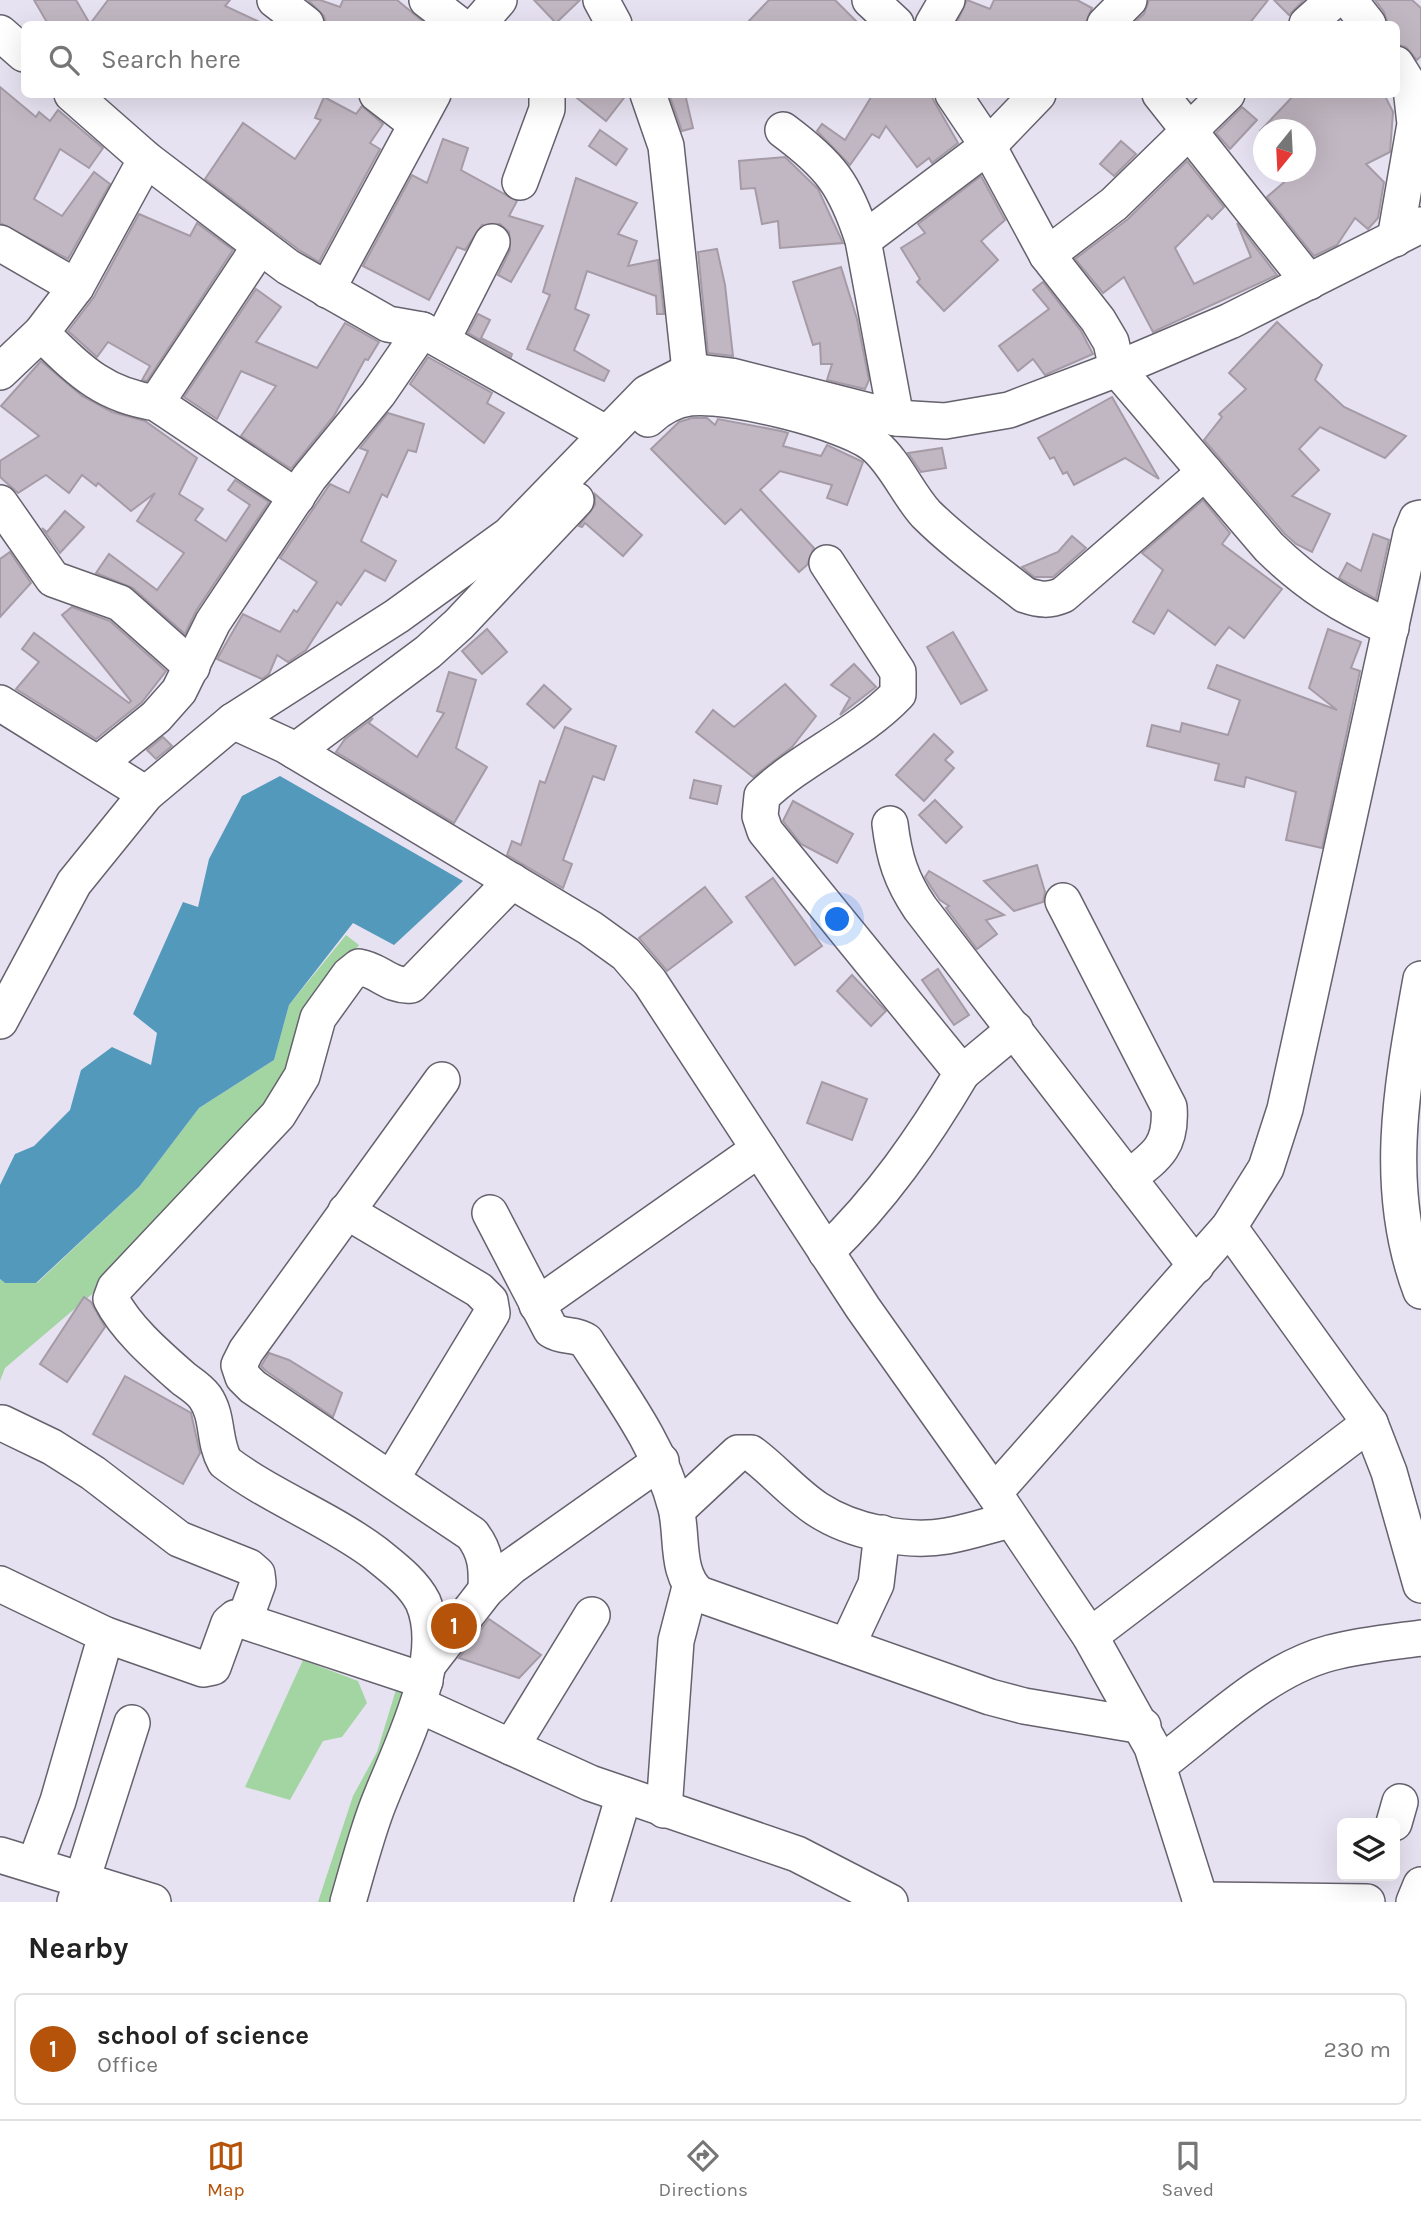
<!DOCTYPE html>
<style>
:root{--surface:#fff;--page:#f6f6f6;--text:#222;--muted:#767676;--line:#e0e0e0;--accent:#b45309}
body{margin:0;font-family:Karla,sans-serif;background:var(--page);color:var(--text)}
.controls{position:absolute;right:21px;bottom:21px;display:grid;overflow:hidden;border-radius:10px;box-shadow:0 7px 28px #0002}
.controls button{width:63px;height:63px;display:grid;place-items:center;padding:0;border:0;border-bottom:2px solid var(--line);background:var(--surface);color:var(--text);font:35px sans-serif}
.compass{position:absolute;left:1253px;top:119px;width:63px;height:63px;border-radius:50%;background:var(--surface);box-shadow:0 7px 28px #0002;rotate:198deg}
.you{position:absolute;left:838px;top:920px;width:24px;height:24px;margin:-18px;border:5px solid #fff;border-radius:50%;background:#1a73e8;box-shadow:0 0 0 10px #1a73e833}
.badge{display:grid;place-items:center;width:46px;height:46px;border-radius:50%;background:var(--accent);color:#fff;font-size:23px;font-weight:700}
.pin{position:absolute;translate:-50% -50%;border:4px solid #fff;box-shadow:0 2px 7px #0006}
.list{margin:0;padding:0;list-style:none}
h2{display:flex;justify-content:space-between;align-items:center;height:91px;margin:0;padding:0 28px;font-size:30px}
h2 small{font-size:23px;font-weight:400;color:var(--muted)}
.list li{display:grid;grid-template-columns:46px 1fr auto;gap:21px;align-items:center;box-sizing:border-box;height:112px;margin:0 14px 14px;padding:0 14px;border:2px solid var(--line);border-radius:10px}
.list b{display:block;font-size:26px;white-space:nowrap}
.list p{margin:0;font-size:23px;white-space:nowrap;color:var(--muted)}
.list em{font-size:23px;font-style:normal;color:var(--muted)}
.icon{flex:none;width:38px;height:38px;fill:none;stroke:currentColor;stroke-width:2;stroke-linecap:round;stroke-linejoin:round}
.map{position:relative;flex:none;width:1421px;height:1902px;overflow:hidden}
.search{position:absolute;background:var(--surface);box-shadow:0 7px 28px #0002;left:21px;right:21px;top:21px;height:77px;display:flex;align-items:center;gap:18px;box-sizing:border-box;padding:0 24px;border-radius:10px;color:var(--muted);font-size:26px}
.sheet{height:217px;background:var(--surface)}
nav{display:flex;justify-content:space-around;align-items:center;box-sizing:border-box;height:98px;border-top:2px solid var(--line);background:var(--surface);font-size:19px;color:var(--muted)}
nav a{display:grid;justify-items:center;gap:4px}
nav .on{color:var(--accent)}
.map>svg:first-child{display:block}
.green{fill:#a3d5a3}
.water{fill:#5399bc}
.building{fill:#c1b7c2;stroke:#a59ba6;stroke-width:2}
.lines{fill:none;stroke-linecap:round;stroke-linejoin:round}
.minor-casing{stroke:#65616d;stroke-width:38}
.minor{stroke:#fff;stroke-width:35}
</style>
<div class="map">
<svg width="1421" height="1902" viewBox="0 0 1421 1902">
<rect width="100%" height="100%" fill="#e7e2f1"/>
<g class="green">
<path d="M 346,935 L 359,945 L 305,1013 L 294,1077 L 241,1127 L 281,1098 L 98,1289 L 5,1368 L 0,1381 L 0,1279 L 5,1283 L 37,1283 L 139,1187 L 199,1108 L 274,1060 L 289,1005 Z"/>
<path d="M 303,1660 L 358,1681 L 367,1703 L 342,1737 L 323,1741 L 290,1800 L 245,1787 Z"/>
<path d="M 402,1670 L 416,1675 L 341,1902 L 318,1902 L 353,1796 L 377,1752 Z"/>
</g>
<path class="water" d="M 280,776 L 463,881 L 394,945 L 353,923 L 289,1005 L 274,1060 L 199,1108 L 139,1187 L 36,1283 L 5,1283 L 0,1279 L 0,1185 L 15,1154 L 34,1146 L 70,1110 L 81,1070 L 112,1047 L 151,1065 L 157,1033 L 133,1014 L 183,902 L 198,907 L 209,859 L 242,796 Z"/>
<g class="building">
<path d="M 34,0 L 76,0 L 90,24 L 108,0 L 230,0 L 225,6 L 264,24 L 48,24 Z"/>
<path d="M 308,0 L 320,0 L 340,7 L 343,0 L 397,0 L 426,24 L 326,24 L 324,16 Z"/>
<path d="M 534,0 L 580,0 L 556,23 Z"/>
<path d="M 769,0 L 835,0 L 859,24 L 746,24 Z"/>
<path d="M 967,0 L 990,9 L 994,0 L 1077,0 L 1092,8 L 1085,24 L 956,24 Z"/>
<path d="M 1149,0 L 1268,0 L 1249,24 L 1133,24 L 1144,14 Z"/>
<path d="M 1274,0 L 1304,0 L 1289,15 Z"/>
<path d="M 1375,0 L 1412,0 L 1421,8 L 1421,56 L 1417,60 L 1406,47 L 1396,44 L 1396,24 L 1388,24 L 1384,12 Z"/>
<path d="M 0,87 L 36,117 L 39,112 L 50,121 L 58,110 L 103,148 L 89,168 L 60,149 L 34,199 L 62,216 L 94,172 L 110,184 L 68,259 L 0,223 Z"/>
<path d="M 572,94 L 627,94 L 606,121 Z"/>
<path d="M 669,94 L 685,94 L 693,128 L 682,131 Z"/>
<path d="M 873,94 L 930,94 L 958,143 L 932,163 L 929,158 L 917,167 L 886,126 L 879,138 L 872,134 L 850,165 L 817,131 L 822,124 L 845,140 Z"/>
<path d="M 1295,94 L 1384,94 L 1393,112 L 1390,152 L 1366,164 L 1384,182 L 1378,218 L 1368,229 L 1355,218 L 1337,245 L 1314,256 L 1267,197 L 1296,172 L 1306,172 L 1306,130 L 1261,130 Z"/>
<path d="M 324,97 L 356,114 L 362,106 L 383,124 L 370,143 L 380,149 L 319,262 L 299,250 L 205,179 L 243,123 L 295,159 L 321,120 L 315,118 Z"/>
<path d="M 1242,107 L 1257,120 L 1230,149 L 1216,133 Z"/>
<path d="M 600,130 L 627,149 L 616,165 L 589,146 Z"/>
<path d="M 443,139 L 468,148 L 461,170 L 517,201 L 509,216 L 543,226 L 511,282 L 498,275 L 510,250 L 509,232 L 500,224 L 482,225 L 465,250 L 457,247 L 429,300 L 363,266 L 412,175 L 427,183 Z"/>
<path d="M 1121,141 L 1136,154 L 1114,176 L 1100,164 Z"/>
<path d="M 785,157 L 818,189 L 843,243 L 780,248 L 778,221 L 762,224 L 755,188 L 741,189 L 739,161 Z"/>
<path d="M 1187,161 L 1224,207 L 1212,219 L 1208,215 L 1175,248 L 1194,284 L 1251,257 L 1237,223 L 1277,275 L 1153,332 L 1124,277 L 1103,293 L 1075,259 L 1128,219 Z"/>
<path d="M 981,176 L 1005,220 L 981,241 L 998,260 L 944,311 L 917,282 L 920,279 L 901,248 L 925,233 L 918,224 Z"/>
<path d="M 576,178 L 637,203 L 618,234 L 637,241 L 628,266 L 658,260 L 664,314 L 657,314 L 656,296 L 587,271 L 575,309 L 589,315 L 574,350 L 609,371 L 604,381 L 527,349 L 550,295 L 543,292 Z"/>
<path d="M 139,214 L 190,236 L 197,223 L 233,250 L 147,381 L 142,380 L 150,366 L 108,342 L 97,357 L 68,331 L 94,297 Z"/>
<path d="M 717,249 L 725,285 L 733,356 L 708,353 L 698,252 Z"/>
<path d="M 841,267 L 857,319 L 869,380 L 865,389 L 827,380 L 832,364 L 821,364 L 820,343 L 813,345 L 793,282 Z"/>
<path d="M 1043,282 L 1081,331 L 1093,354 L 1045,375 L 1033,359 L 1018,371 L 999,346 L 1049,309 L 1033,290 Z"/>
<path d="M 256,289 L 281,307 L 256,342 L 317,368 L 345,323 L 379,342 L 368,360 L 365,359 L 334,416 L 291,469 L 241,436 L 276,386 L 241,371 L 217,419 L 184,397 Z"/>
<path d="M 478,314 L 490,320 L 481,338 L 512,354 L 511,357 L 468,333 Z"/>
<path d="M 1277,322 L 1322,365 L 1315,380 L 1344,407 L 1406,436 L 1385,458 L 1320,427 L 1299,449 L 1319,470 L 1292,496 L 1330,514 L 1312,552 L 1296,544 L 1284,533 L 1204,440 L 1222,417 L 1219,414 L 1246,389 L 1229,373 Z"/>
<path d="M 428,357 L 492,393 L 487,403 L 504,413 L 484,443 L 410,384 Z"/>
<path d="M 41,361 L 82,396 L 112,412 L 145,421 L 197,458 L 179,494 L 203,509 L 195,520 L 226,541 L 250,505 L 228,490 L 235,480 L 269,502 L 196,611 L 185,634 L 133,588 L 96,573 L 109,554 L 157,590 L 184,553 L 137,521 L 155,493 L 131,511 L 98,483 L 96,486 L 82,475 L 69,493 L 46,475 L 18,493 L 0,477 L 0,461 L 39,436 L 1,406 Z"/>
<path d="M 1112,397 L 1159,479 L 1125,458 L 1074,485 L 1067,472 L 1063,474 L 1054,457 L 1050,459 L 1038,438 Z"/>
<path d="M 388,413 L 424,424 L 416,452 L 408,450 L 387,497 L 382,494 L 361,541 L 396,561 L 385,581 L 365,570 L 341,605 L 337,602 L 306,650 L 288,662 L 277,655 L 269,674 L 262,679 L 217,659 L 243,614 L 280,632 L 294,610 L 297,612 L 317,582 L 280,558 L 330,484 L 349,493 L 368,451 L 360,448 Z"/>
<path d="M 692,418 L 707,418 L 715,425 L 718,419 L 781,431 L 788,433 L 783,446 L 821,456 L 827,445 L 863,462 L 847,505 L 827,498 L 832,485 L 780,471 L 760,490 L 814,548 L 807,565 L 799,572 L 741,509 L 725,524 L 651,449 L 679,422 Z"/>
<path d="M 942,448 L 946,468 L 921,472 L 908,453 Z"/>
<path d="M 595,494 L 642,535 L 623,556 L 585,523 L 582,527 L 579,526 L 595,505 Z"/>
<path d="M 1203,500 L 1230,533 L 1222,544 L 1282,589 L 1244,638 L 1229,627 L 1215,645 L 1168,610 L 1154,634 L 1133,622 L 1163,570 L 1142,553 Z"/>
<path d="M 65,511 L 84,527 L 60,553 L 42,528 L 47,532 Z"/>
<path d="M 1373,534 L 1389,540 L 1376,599 L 1339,578 L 1347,563 L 1361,571 Z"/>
<path d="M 1072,536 L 1086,548 L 1053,577 L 1034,577 L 1022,567 L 1058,552 Z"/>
<path d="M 10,552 L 31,583 L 0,617 L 0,559 Z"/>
<path d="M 72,607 L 110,621 L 166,671 L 142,702 L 96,739 L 16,689 L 39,662 L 22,649 L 34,633 L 129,703 L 131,701 L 62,615 Z"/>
<path d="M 487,629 L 507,652 L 482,674 L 462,651 Z"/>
<path d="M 1328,629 L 1361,642 L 1351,668 L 1360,671 L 1322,848 L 1286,840 L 1296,792 L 1246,777 L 1244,787 L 1215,780 L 1219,764 L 1147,746 L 1152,725 L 1180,732 L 1182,723 L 1228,735 L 1240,700 L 1208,688 L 1217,665 L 1337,710 L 1309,688 Z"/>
<path d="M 953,632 L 987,690 L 961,704 L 927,647 Z"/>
<path d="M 854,664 L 876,687 L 840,715 L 850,698 L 831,685 Z"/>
<path d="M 449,672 L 476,680 L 456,748 L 487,767 L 454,823 L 336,752 L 345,739 L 373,718 L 369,723 L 417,757 L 444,713 L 437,711 Z"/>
<path d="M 785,684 L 816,716 L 792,747 L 753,777 L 696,732 L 713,710 L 734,727 Z"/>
<path d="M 544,685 L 571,709 L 554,728 L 527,704 Z"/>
<path d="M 565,727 L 616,746 L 604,780 L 593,776 L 563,860 L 572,864 L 563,888 L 507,855 L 512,841 L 521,845 L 540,781 L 545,783 Z"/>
<path d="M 934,734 L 953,752 L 945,760 L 954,768 L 924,801 L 896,775 Z"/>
<path d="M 163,737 L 172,746 L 156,759 L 147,750 Z"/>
<path d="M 694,780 L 721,786 L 717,804 L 690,798 Z"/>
<path d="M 935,800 L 962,827 L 946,843 L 919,815 Z"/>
<path d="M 793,801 L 853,834 L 837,863 L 801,844 L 783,821 Z"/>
<path d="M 1037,865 L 1045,892 L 1043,902 L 1014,911 L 984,881 Z"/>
<path d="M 929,871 L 1004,915 L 986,920 L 997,934 L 977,949 L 946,908 L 949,906 L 940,900 L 931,887 L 925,877 Z"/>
<path d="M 773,878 L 822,946 L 795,965 L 746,897 Z"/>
<path d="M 705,887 L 732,922 L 667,971 L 639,938 Z"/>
<path d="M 938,969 L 969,1015 L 954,1025 L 922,980 Z"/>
<path d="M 852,975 L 886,1011 L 871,1026 L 837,991 Z"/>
<path d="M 822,1082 L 867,1099 L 852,1140 L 807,1123 Z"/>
<path d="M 84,1297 L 91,1302 L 105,1327 L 67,1382 L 40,1364 Z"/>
<path d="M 269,1353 L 289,1360 L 342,1393 L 333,1417 L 266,1371 L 261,1366 Z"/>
<path d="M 125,1376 L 191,1413 L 200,1453 L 183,1484 L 93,1434 Z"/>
<path d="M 489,1619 L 541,1655 L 519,1678 L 459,1658 Z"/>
</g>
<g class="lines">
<g class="minor-casing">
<g id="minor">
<path d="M 275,0 L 306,24"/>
<path d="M 427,0 L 458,24"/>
<path d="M 601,0 L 614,24"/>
<path d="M 870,0 L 896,24"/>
<path d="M 1349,0 L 1368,24"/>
<path d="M 478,24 L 499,0"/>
<path d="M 933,24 L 947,0"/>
<path d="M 1105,24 L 1129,0"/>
<path d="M 1307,24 L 1334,0"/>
<path d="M 0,33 L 24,54"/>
<path d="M 72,94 L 146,159 L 288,267 L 388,324 L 422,330 L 607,434"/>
<path d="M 377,94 L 416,124"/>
<path d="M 648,94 L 666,146 L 690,371"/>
<path d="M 953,94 L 988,146 L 1047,255 L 1098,320 L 1111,342 L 1117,369 L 1269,547 C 1308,585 1342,606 1391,628"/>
<path d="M 1160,94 L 1309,282"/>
<path d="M 783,130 C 830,165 845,184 863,240 L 896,418"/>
<path d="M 520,182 L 547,109 L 547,94"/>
<path d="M 1395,239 L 1415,124 L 1411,88 L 1396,64"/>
<path d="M 863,240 L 988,146 L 1038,94"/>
<path d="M 0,243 L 76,287"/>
<path d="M 1047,255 L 1114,204 L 1227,94"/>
<path d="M 327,290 L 433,94"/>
<path d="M 41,333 C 79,370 102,395 156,403 L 297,497"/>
<path d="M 442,340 L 492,242"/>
<path d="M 0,372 L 41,333 L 76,287 L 146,159"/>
<path d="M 156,403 L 260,246"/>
<path d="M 648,419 C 660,408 674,400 690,398 C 727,393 847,422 875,446 C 896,464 907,493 926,514 C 956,544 992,569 1025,595 C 1040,600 1049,601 1063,595 L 1205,472"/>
<path d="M 0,503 L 53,579 L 120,603 L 192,667"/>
<path d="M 0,703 L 146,794"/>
<path d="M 233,721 L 285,745 L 590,928 L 626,954 L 650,982 L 863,1308 L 994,1493 L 1090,1636 L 1152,1747 L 1201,1902"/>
<path d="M 295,751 L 428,652 L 459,624 L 576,500"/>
<path d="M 99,763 L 156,717 L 179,691 L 213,622 L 309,478 L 378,394 L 422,330"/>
<path d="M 890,824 C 894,857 901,880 920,908 L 1196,1266"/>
<path d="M 1063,901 L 1169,1107 C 1172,1146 1157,1156 1128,1178"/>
<path d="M 1421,979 C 1402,1084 1382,1188 1421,1291"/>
<path d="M 0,1021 L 74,883 L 146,794 L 233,721 L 397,616 L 509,535 L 647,393 L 690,371 L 731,376 L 896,418 L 945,421 L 1009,410 L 1117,369 L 1230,321 L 1421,225"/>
<path d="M 962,1073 L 1015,1029"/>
<path d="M 442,1080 L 246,1351 L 239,1365 L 243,1377 L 253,1387 L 472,1534 C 486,1552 487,1568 486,1590"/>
<path d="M 346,1211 L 479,1290 L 490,1301 L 492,1313 L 392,1478"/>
<path d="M 490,1213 L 551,1330 C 563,1338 575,1333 586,1341 C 620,1394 660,1446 676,1508 C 683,1536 675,1574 699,1594 L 990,1697 L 1024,1706 L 1143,1726"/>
<path d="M 1229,1227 L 1370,1423 L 1389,1472 L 1421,1585"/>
<path d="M 826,1252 C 881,1199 923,1139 962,1073 L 765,831 L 760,816 L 762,796 C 803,757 859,735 898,694 L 898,672 L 827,563"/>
<path d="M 537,1305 L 759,1149"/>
<path d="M 2,1423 L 52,1447 L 93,1473 L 179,1539 L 249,1567 L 257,1574 L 258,1583 L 245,1619"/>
<path d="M 994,1493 L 1229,1227 L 1266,1168 L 1285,1109 L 1411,534 L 1417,519 L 1421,518"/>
<path d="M 677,1510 L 738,1453 L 751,1453 C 774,1470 793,1493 817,1509 C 852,1532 907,1543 947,1536 C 969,1532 990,1525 1010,1520"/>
<path d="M 0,1584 L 106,1635 L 203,1669 L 213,1667 L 229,1623 L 235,1618 L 425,1681"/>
<path d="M 1090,1636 L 1370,1423"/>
<path d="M 847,1646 L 876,1584 L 882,1533"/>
<path d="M 427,1666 L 486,1590 L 511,1567 L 661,1461"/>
<path d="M 419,1705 L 590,1783 L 797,1854 L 890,1902"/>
<path d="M 511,1747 L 592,1615"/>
<path d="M 1159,1765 C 1211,1726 1266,1670 1330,1653 C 1360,1645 1391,1642 1421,1638"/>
<path d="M 664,1810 L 676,1641 L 690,1587"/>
<path d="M 1394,1823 L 1400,1802"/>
<path d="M 0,1855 L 153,1902"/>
<path d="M 35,1864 L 58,1801 L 106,1635"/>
<path d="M 1200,1900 L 1367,1902"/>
<path d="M 75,1902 L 132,1723"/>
<path d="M 348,1902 C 357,1871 365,1840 376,1810 C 396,1755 449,1661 423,1602 C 413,1582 392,1567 375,1553 C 328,1518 271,1497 225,1462 C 213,1441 219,1417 205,1397 C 200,1390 191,1384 184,1379 C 159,1357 126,1329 111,1299 L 115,1288 L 278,1115 L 302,1076 L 318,1018 L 349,975 L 359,967 C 379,970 390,987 411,985 L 512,881"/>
<path d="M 592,1902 L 624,1795"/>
<path d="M 1414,1902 L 1421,1885"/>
</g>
</g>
<use href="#minor" class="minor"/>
</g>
</svg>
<div class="controls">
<button><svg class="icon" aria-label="layers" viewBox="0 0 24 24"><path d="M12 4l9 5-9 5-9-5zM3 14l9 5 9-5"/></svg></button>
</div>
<svg class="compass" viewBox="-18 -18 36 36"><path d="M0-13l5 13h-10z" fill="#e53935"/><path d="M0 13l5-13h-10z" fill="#767676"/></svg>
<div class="you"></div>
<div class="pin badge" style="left:454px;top:1626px">1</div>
<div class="search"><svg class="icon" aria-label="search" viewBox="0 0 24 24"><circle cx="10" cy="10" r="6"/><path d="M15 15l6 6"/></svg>Search here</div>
</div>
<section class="sheet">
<h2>Nearby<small></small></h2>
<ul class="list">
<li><span class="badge">1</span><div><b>school of science</b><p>Office</p></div><em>230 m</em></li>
</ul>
</section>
<nav>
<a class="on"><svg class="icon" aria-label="map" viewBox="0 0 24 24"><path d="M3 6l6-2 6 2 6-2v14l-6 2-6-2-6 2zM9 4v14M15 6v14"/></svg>Map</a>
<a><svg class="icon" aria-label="directions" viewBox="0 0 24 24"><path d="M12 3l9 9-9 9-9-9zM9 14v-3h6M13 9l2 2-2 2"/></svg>Directions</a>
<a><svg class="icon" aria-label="saved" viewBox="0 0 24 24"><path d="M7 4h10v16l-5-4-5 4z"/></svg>Saved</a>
</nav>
